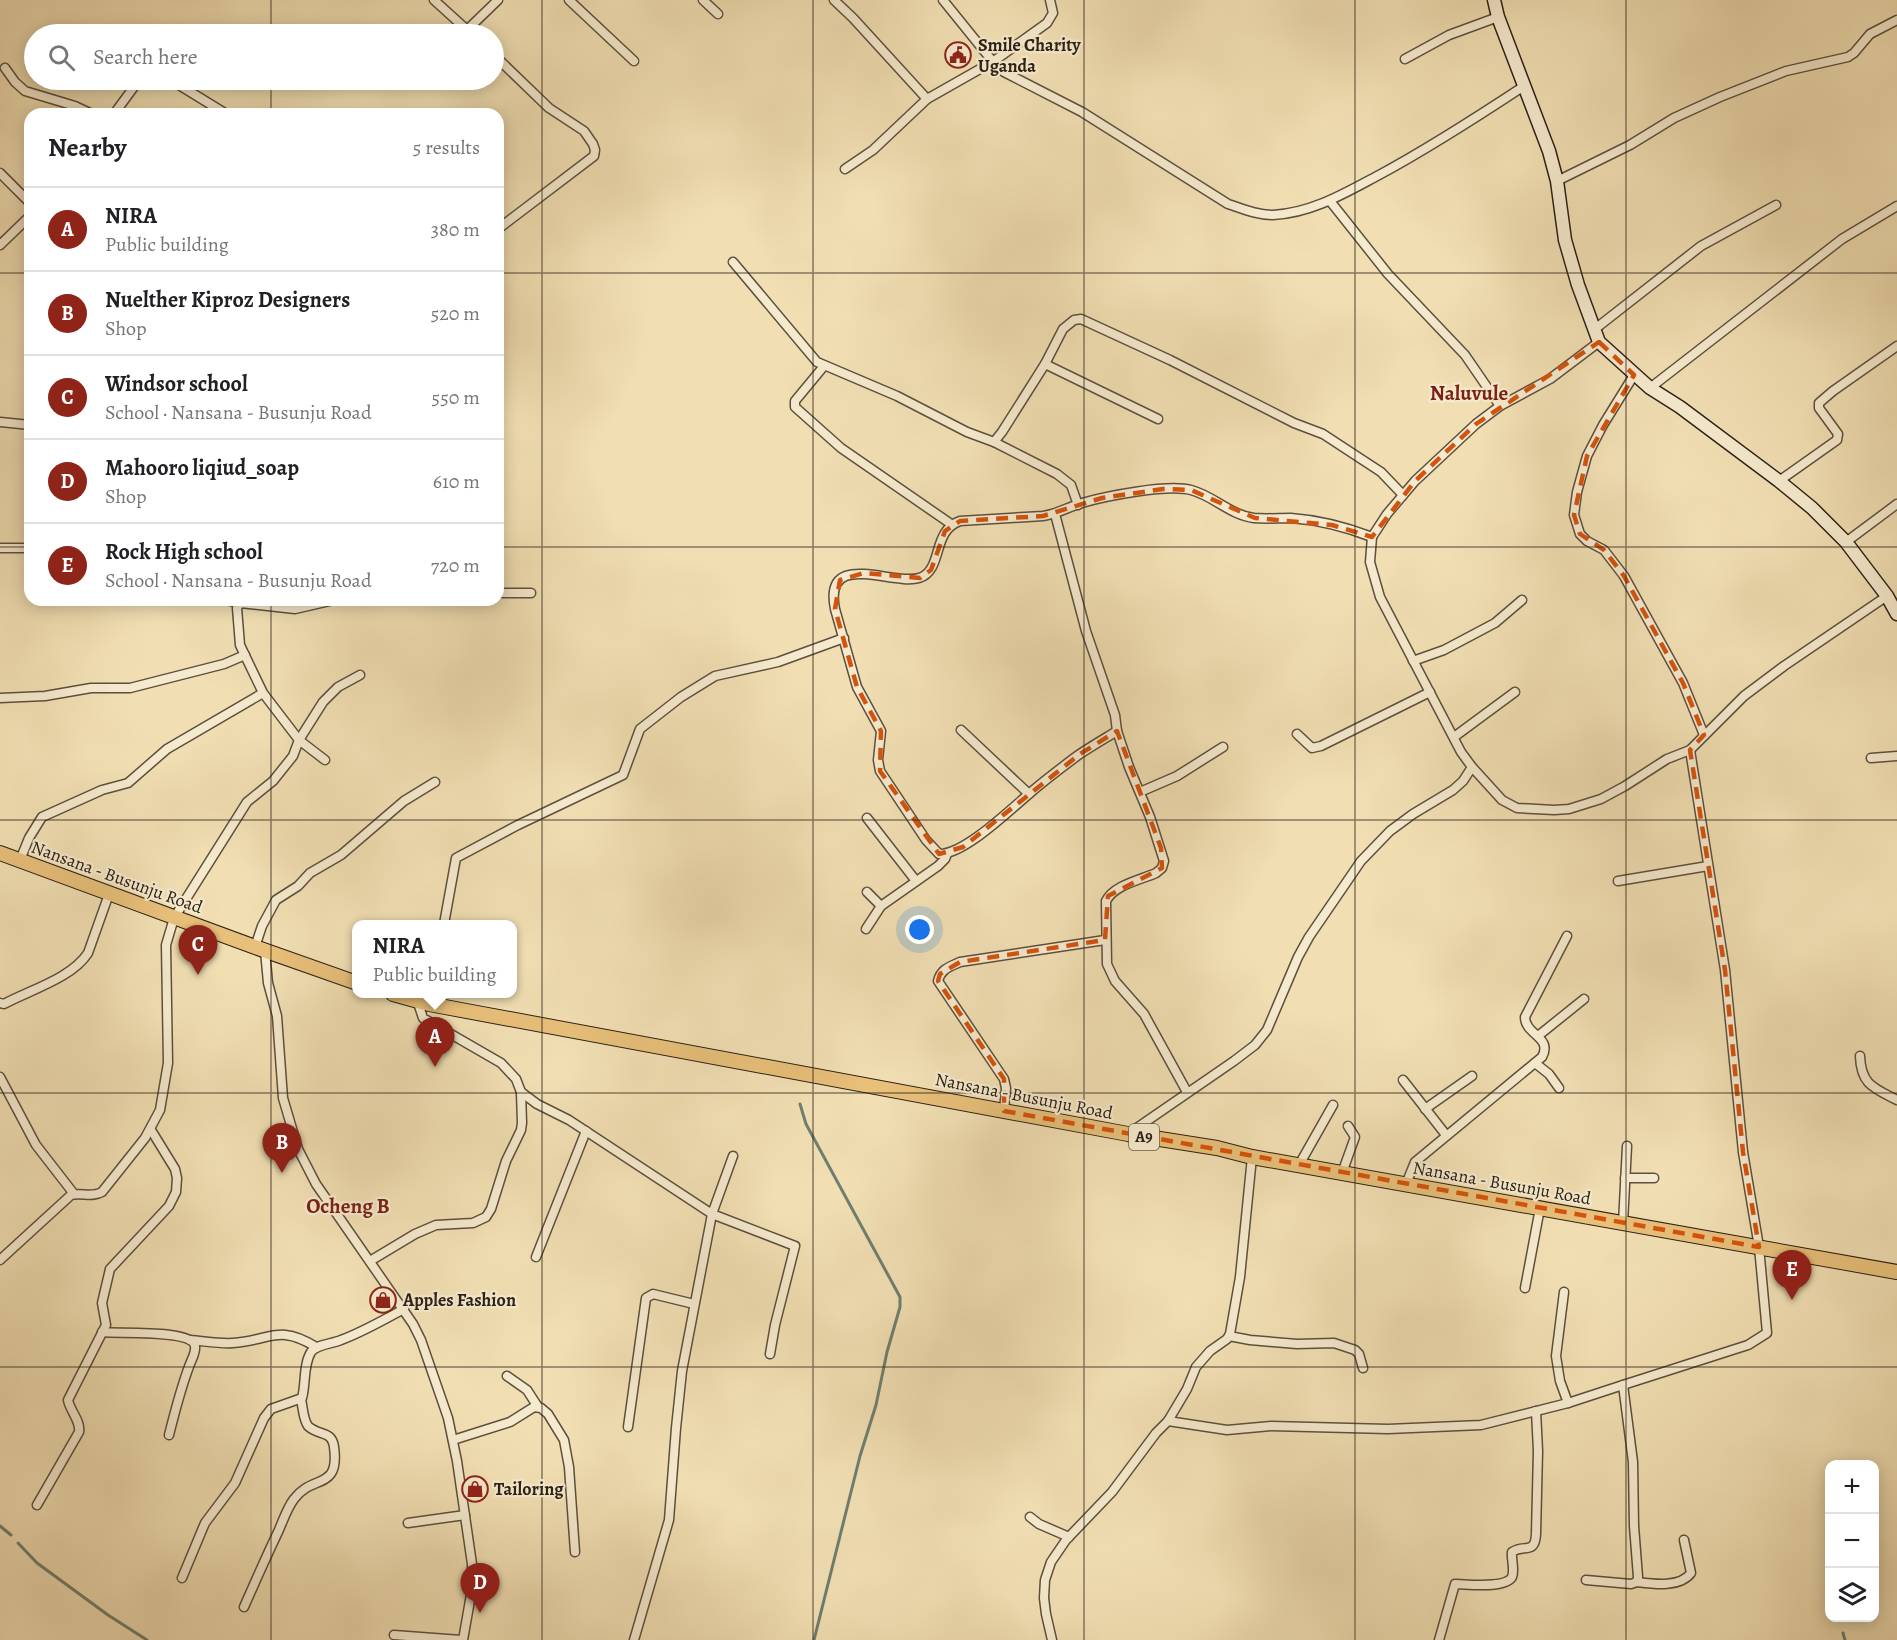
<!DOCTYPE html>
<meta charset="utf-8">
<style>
:root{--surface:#fff;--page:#f2f2f2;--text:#202124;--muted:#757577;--line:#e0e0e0;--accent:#8f2418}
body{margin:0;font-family:Alegreya,serif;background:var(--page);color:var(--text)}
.controls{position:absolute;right:18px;bottom:18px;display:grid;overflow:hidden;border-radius:12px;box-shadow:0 3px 15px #0003}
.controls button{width:54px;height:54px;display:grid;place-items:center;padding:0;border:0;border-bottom:2px solid var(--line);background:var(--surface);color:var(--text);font:30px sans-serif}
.you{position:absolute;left:920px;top:930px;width:21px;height:21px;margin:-15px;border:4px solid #fff;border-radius:50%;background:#1a73e8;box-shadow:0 0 0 9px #1a73e833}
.badge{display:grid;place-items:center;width:39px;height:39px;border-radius:50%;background:var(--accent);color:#fff;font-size:20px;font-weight:700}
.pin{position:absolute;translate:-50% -50px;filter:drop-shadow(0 2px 3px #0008)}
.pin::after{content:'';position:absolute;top:32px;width:21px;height:18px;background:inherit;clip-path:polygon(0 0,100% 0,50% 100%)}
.popup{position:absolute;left:352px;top:920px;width:165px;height:78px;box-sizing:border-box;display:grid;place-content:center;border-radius:12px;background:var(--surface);filter:drop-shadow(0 2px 4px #0005);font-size:20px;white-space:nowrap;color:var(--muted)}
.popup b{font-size:22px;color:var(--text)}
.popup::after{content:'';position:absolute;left:50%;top:100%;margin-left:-12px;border:12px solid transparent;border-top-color:var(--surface)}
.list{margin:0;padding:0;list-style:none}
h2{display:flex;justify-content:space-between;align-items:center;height:78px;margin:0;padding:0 24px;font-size:26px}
h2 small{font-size:20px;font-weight:400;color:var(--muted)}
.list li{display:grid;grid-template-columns:39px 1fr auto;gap:18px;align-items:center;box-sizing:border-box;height:84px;padding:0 24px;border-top:2px solid var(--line)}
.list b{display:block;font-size:22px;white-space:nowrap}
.list p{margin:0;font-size:20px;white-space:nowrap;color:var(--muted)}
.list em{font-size:20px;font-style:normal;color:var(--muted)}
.icon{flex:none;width:33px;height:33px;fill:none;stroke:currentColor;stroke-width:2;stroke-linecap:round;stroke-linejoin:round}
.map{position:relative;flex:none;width:1897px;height:1640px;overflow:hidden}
.search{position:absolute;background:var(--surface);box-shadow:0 3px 15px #0003;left:24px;top:24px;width:480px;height:66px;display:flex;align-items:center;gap:15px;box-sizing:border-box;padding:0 21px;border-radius:33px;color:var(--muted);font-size:22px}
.panel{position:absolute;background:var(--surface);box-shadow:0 3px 15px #0003;left:24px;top:108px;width:480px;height:498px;border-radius:18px}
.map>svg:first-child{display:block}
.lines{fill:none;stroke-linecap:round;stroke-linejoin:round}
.stream{stroke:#6e7f71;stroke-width:3}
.street-casing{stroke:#5c503e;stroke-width:11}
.secondary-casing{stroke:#2b2117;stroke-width:15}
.primary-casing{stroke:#2b2117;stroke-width:16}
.street{stroke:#f6eace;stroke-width:8}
.secondary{stroke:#f6eace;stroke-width:12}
.primary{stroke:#e8c07a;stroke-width:14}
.marked{fill:none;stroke:#d5530d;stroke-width:4.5;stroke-dasharray:12 8;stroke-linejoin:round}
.grid{fill:none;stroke:#2b2117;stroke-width:1.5;stroke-opacity:0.55}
.labels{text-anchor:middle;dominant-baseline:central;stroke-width:4.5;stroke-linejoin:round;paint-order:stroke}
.shield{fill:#f6eace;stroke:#685d4e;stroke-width:1.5}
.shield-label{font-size:16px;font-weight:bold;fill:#2b2117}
.poi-label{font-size:18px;font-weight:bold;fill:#2b2117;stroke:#f6eace;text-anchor:start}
.street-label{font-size:18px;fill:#2b2117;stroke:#f6eace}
.quarter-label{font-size:21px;font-weight:bold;fill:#7a1f14;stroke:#f6eace}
</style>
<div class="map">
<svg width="1897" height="1640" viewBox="0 0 1897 1640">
<rect width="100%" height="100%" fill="#f1dfb3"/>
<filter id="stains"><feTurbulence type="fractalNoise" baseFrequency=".00333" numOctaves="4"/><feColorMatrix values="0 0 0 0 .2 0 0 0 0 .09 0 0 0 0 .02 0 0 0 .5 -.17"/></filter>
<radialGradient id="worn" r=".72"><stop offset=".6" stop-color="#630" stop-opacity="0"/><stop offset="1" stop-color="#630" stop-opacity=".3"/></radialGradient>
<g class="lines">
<g class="stream">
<path d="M 800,1104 L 806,1124 L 900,1297 L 900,1307 L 887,1352 L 876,1405 L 860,1456 L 814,1640"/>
<path d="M 0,1526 L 11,1535"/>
<path d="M 18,1543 L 37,1563 L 108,1615 L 147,1640"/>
<path d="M 1843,1633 L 1845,1640"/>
</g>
<g class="street-casing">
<g id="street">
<path d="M 434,0 L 467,30"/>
<path d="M 569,0 L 634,61"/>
<path d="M 703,0 L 718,14"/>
<path d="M 834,0 L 853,18 L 927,99"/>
<path d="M 943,0 L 998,68 L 1004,72 L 1082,112 L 1228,204 C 1243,209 1257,215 1273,215 C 1312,213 1345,193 1379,175 C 1429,148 1477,117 1524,86"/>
<path d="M 474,34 L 467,30 L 498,0"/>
<path d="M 494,55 L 549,108 L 584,131 L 593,144 L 595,150 L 594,156 L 498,229"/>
<path d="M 1405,59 L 1449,35 L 1498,17"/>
<path d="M 5,68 L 15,82 L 25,91 L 75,106 L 92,114"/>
<path d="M 171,80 L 223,112"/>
<path d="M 114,114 L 139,80"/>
<path d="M 845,169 L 873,150 L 927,99 L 994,61 L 1047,23 L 1053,13 L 1050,0"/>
<path d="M 0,173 L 30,203"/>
<path d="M 1557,181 L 1630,145 L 1674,118 L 1720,97 L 1786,71 L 1848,57 L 1854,53 L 1870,34 L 1897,20"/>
<path d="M 1330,201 L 1388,274 L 1465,355 L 1500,406"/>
<path d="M 0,245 L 30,216"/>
<path d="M 733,262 L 817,362 L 897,396 L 967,432 L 994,442 L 1002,432 L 1045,364 L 1063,329 L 1074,320 L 1081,319 L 1170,360 L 1294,423 L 1323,434 L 1381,472 L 1403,495"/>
<path d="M 1595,329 L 1701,246 L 1776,205"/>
<path d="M 1045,364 L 1158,419"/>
<path d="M 824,366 L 795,401 L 795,407 L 841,448 L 951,524"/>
<path d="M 1634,375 L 1603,425 L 1587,456 L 1577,492 L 1574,515 L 1580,534 L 1587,541 L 1604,550 L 1624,576 L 1683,683 L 1704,735"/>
<path d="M 1650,388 L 1842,239 L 1897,206"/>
<path d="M 0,422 L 30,425"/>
<path d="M 994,442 L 1057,474 L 1071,485 L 1078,505"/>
<path d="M 1779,481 L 1837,440 L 1838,434 L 1819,408 L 1819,403 L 1833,391 L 1897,346"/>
<path d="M 1055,514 L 1086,631 L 1115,715 L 1117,731 L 1129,767 L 1150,817 L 1164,861 L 1162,868 L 1156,873 C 1140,880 1114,885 1106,901 L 1107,964 L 1115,981 L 1144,1014 L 1187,1092"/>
<path d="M 1846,542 L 1897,504"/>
<path d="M 0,548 L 30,548"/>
<path d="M 498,593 L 531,593"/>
<path d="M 226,600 L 238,603"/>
<path d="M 1413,661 L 1444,650 L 1495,623 L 1522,600"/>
<path d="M 0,698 L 45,696 L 91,688 L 130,688 L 224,664 L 245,655"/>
<path d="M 961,730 L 1029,794"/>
<path d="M 1117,731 C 1104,739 1090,747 1077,756 C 1061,768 1045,780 1030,793 C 1011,809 964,855 939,854 L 926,840 L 880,771 L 878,760 L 881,731 L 857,687 L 835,609 C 823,549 892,586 919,578 C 944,570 931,531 960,521 L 1043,516 C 1057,514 1068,507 1082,503 C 1106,496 1167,484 1191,490 C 1214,496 1230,515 1254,518 C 1266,519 1279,518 1291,518 C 1319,520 1346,527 1372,537"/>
<path d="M 1297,734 L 1312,748 L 1321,746 L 1430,692"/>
<path d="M 1454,737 L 1515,692"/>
<path d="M 1871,758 L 1897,756"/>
<path d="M 325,760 L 299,740 L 263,693 L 240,645 L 237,608 L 240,603 L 295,609 L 334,600"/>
<path d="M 1472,767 L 1502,800 L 1517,808 L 1554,810 L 1569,809 L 1601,799 L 1625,786 L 1667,759 L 1690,750 L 1744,696 L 1784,666 L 1887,596"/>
<path d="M 1140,792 L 1177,776 L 1223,747"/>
<path d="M 867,818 L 916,881"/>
<path d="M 20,860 L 29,838 L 42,817 L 102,790 L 128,783 L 167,749 L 263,693"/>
<path d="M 1618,881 L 1708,866"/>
<path d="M 867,892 L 881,906"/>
<path d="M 444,924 L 456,858 L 518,825 L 623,775 L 640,729 L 681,697 L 715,676 L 778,662 L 844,638"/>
<path d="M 866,929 L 881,906 L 938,866 L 945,859 L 947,854"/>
<path d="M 255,947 L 262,926 L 276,900 L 298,886 L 310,873 L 341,855 L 404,801 L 435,782"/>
<path d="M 265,951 L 268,983 L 277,1016 L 283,1098 L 298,1149 L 316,1184 L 413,1324 L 421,1340 L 448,1418 L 457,1461 L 472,1564 L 472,1589 L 463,1640"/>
<path d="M 417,1000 L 423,1018 L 501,1063 L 516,1079 L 521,1092 L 537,1104 L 569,1120 L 712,1214 L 682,1371 L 676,1428 L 669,1520 L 634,1640"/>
<path d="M 0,1003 L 4,1004 C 30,990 72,978 88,953 L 109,894"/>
<path d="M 1538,1036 L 1584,999"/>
<path d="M 1860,1056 C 1861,1085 1874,1088 1897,1100"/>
<path d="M 1535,1063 L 1549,1074 L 1559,1088"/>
<path d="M 0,1077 L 36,1145 L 74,1194"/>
<path d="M 1403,1080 L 1446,1135"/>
<path d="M 1425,1109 L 1472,1076"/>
<path d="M 1004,1111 L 1006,1088 L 1004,1079 L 938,981 C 941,969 949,967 960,962 L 1105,940"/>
<path d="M 1128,1134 L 1234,1061 L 1255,1045 L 1267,1030 L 1298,957 L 1309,937 L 1361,861 L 1390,831 L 1413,814 L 1453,790 L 1463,781 L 1472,767 L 1461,752 L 1380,597 L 1370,562 L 1372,537 L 1387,514 L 1415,481 L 1476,424 L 1500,406 L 1550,379 L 1599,342"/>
<path d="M 733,1156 L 712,1214 L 795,1246 L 775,1325 L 770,1354"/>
<path d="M 1299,1165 L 1333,1105"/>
<path d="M 1342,1173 L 1355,1137 L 1348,1126"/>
<path d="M 1625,1178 L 1654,1178"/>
<path d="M 1406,1184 L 1415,1162 L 1542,1057 C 1553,1037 1525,1035 1525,1017 L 1567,936"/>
<path d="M 1623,1223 L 1627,1146"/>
<path d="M 536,1257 L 586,1131"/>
<path d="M 0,1260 L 71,1195 C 82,1192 91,1198 102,1192 L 145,1138 L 160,1110 L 168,1063 L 166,945 L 174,918 L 247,802 L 273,781 L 293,756 L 299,740 L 323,702 L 338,687 L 360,675"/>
<path d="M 370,1261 L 415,1234 L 436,1225 L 473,1223 L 486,1217 L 491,1209 L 506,1161 L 521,1130 L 522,1123 L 521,1092"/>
<path d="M 1525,1288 L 1540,1208"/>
<path d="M 1564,1292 L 1556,1356 L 1560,1381 L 1568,1403"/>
<path d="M 102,1332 C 118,1334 192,1329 195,1346 C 196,1352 192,1359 190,1364 C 181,1387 175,1411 169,1435"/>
<path d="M 1229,1336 L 1250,1340 L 1297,1344 L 1334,1343 L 1355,1350 L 1359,1354 L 1363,1368"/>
<path d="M 190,1340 C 204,1341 219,1344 233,1343 C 271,1340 279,1324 316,1347"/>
<path d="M 507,1376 L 527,1390 L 538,1407"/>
<path d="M 1168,1421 L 1227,1430 L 1271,1426 L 1388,1429 L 1481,1425 L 1568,1403 L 1623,1385 L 1748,1345 L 1767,1333 L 1759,1247 L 1743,1152 L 1725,970 L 1690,750"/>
<path d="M 628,1427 L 646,1298 L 653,1294 L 694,1304"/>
<path d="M 453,1440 L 510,1422 L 534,1407 L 541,1408 L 548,1414 L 564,1440 L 569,1467 L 575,1552"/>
<path d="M 37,1505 L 79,1432 C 81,1421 70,1411 68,1400 L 106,1325 L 102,1303 L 110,1269 L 169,1206 L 176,1192 L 177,1178 L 175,1169 L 151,1130"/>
<path d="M 1030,1517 L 1039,1524 L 1069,1537"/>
<path d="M 408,1523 L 465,1515"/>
<path d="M 182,1578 L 205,1523 L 235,1483 L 264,1418 L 271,1409 L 302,1398 C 306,1384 303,1365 311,1352 C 317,1344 332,1344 341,1340 C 363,1332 383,1320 404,1309"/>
<path d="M 1586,1580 L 1631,1584 L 1637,1582 L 1638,1577 L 1634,1526 L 1633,1462 L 1623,1385"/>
<path d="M 1637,1582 C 1653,1584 1680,1588 1691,1573 L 1684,1540"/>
<path d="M 244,1607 C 255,1582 266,1557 278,1532 C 283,1521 287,1508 294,1499 C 312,1474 340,1491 334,1447 C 332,1430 318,1436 308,1426 C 303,1419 303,1408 301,1399"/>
<path d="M 394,1635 L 461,1640"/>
<path d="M 1052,1640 L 1046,1614 L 1044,1598 L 1045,1580 L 1051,1562 L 1066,1540 L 1112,1492 L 1156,1433 L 1168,1421 L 1187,1389 L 1196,1367 L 1210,1351 L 1227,1339 L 1230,1334 L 1240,1277 L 1252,1157"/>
<path d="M 1439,1640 L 1455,1584 C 1467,1584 1505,1589 1512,1577 C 1515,1570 1511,1559 1512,1552 C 1524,1544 1535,1555 1536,1534 L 1538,1451 L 1536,1411"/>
</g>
</g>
<g class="secondary-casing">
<path id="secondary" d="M 1494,0 L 1498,17 L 1549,151 L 1557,181 L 1565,240 L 1578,285 L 1599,342 L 1650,388 L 1680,407 L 1779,481 L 1812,508 L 1846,542 L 1887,596 L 1897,614"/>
</g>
<g class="primary-casing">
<g id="primary">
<path d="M 0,853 L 255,947 L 357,983"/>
<path d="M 393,994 L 429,1004 L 1128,1134 L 1217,1148 L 1252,1157 L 1897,1272"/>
</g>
</g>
<use href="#street" class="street"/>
<use href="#secondary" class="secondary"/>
<use href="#primary" class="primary"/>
</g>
<path class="marked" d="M 1599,342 L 1634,375 L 1587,456 L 1574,515 L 1580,534 L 1604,550 L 1624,576 L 1683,683 L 1704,735 L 1690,750 L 1725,970 L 1743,1152 L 1759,1247 L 1004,1111 L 1004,1079 L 938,981 L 940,974 L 960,962 L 1105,940 L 1108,896 L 1162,868 L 1161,848 L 1117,731 L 1080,754 L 963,847 L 939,854 L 880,771 L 881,731 L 857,687 L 835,609 L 840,580 L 864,573 L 920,578 L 931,570 L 945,531 L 960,521 L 1043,516 L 1102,498 L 1163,489 L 1191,490 L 1255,518 L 1332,525 L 1372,537 L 1415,481 L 1476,424 Z"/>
<path class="grid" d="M 271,0 L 271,34M 542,0 L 542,1640M 813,0 L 813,1640M 1084,0 L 1084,1640M 1355,0 L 1355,1640M 1626,0 L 1626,1640M 271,80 L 271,114M 0,273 L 30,273M 498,273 L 1897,273M 0,547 L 30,547M 498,547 L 1897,547M 271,600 L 271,1640M 0,820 L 1897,820M 0,1093 L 1897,1093M 0,1367 L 1897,1367"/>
<defs>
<g id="civic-ring" transform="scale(1.35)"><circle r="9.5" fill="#f6eace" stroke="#8f2418" stroke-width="1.5"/><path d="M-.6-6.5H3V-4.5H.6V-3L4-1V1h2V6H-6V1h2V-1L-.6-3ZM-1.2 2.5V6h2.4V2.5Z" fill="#8f2418"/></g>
<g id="shop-ring" transform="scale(1.35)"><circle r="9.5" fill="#f6eace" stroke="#8f2418" stroke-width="1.5"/><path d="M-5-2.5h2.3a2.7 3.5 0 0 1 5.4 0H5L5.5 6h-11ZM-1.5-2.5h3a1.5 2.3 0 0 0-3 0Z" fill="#8f2418"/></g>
</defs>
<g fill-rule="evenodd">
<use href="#civic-ring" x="958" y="55"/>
<use href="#shop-ring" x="383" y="1300"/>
<use href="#shop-ring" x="475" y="1489"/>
</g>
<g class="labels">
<rect class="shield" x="1129" y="1124" width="30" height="26" rx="4.5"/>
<g class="shield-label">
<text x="1144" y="1137">A9</text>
</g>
<g class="poi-label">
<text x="978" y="45">Smile Charity<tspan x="978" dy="21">Uganda</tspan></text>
<text x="403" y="1300">Apples Fashion</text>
<text x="494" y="1489">Tailoring</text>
</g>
<g class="street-label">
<text transform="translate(117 877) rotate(20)">Nansana - Busunju Road</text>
<text transform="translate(1024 1096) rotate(11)">Nansana - Busunju Road</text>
<text transform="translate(1502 1183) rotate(10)">Nansana - Busunju Road</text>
</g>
<g class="quarter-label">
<text x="1469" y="393">Naluvule</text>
<text x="348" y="1206">Ocheng B</text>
</g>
</g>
<rect width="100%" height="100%" filter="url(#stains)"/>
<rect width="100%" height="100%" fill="url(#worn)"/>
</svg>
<div class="controls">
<button>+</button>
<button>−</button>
<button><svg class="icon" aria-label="layers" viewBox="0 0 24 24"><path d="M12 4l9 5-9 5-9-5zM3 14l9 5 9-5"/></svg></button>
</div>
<div class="you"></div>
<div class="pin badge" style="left:435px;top:1067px">A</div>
<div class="popup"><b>NIRA</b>Public building</div>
<div class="pin badge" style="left:282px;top:1173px">B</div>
<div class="pin badge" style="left:198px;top:975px">C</div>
<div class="pin badge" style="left:480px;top:1613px">D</div>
<div class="pin badge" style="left:1792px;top:1300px">E</div>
<div class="search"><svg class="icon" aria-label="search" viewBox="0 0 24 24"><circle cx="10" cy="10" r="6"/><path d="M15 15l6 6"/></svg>Search here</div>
<section class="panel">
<h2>Nearby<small>5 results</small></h2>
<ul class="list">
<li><span class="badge">A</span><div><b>NIRA</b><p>Public building</p></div><em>380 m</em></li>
<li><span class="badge">B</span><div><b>Nuelther Kiproz Designers</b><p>Shop</p></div><em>520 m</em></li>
<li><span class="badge">C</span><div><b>Windsor school</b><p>School · Nansana - Busunju Road</p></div><em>550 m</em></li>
<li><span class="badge">D</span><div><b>Mahooro liqiud_soap</b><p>Shop</p></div><em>610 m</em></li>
<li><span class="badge">E</span><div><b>Rock High school</b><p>School · Nansana - Busunju Road</p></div><em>720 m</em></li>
</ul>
</section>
</div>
